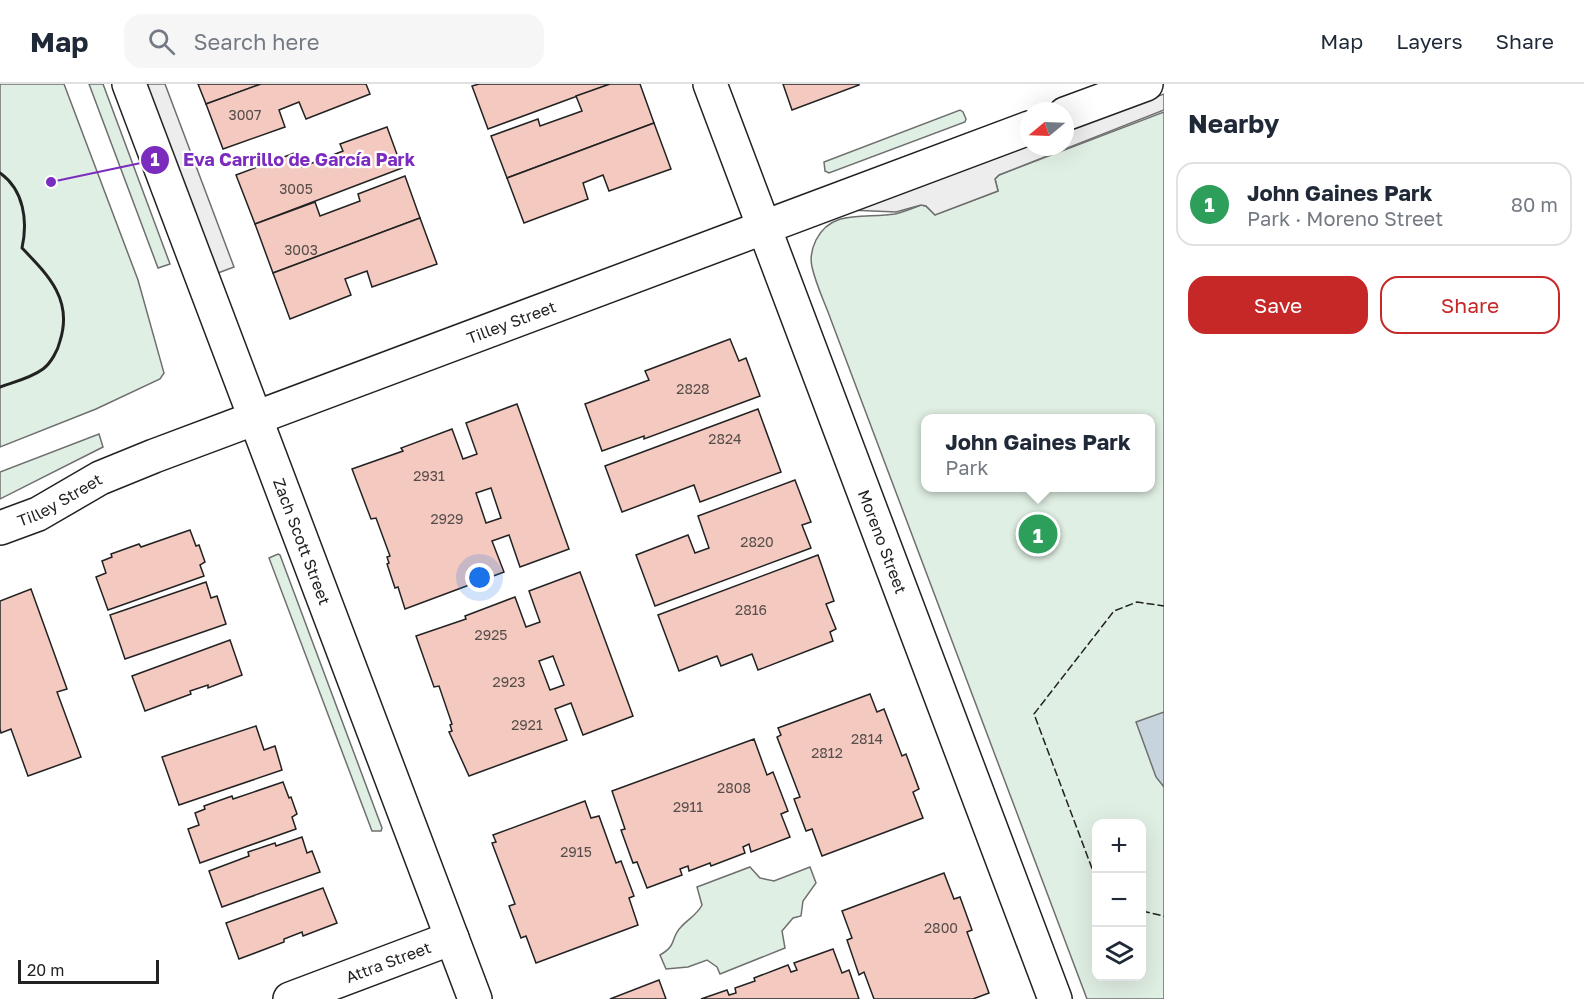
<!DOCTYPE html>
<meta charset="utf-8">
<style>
:root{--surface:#fff;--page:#f6f6f7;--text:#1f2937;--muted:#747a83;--line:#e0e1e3;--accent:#c62828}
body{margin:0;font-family:"Golos Text",sans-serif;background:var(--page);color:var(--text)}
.controls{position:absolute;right:18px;bottom:18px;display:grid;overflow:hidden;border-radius:12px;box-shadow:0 6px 24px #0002}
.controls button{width:54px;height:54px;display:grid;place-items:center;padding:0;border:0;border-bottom:2px solid var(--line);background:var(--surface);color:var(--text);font:30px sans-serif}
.compass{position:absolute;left:1020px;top:18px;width:54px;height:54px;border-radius:50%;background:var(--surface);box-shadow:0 6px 24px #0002;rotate:251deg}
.scale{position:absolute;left:18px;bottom:15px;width:141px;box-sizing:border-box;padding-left:6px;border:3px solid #222;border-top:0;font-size:16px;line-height:21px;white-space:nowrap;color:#222;-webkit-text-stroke:4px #fff;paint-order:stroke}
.you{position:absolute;left:480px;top:494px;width:21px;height:21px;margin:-15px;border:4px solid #fff;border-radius:50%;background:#1a73e8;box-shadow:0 0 0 9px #1a73e833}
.badge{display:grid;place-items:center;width:39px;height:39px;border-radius:50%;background:var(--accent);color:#fff;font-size:20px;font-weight:700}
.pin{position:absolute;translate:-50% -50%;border:3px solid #fff;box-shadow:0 2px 6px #0006}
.popup{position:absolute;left:921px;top:330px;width:234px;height:78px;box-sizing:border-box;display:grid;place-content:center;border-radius:12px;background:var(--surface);filter:drop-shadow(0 2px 4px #0005);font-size:20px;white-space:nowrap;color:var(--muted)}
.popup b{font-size:22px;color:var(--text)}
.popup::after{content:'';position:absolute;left:50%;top:100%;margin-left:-12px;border:12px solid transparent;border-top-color:var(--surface)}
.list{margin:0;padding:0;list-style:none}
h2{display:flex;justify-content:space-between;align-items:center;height:78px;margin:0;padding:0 24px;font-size:26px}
h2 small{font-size:20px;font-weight:400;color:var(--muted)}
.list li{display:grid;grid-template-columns:39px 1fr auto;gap:18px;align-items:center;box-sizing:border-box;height:84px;margin:0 12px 12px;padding:0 12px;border:2px solid var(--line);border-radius:18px}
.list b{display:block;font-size:22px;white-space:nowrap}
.list p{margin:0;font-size:20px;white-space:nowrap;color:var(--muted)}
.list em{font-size:20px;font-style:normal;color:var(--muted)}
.actions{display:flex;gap:12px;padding:18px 24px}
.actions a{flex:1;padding:14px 0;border:2px solid var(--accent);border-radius:18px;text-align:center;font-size:21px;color:var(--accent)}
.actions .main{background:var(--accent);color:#fff}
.icon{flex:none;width:33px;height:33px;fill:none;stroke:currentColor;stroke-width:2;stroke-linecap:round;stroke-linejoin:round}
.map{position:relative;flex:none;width:1164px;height:915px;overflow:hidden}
header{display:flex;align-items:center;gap:36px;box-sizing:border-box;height:84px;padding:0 30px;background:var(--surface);border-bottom:2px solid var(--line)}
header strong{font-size:28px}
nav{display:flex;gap:33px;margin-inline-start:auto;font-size:21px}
.search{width:420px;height:54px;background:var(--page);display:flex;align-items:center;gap:15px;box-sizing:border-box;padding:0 21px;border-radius:18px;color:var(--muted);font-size:22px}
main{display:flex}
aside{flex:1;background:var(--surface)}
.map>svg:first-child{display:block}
.green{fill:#e0efe3;stroke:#6f6f6f;stroke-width:1.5;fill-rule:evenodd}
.parking{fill:#ededed;stroke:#6f6f6f;stroke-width:1.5}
.water{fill:#c7d3dd;stroke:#6f6f6f;stroke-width:1.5}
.building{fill:#f3c9c0;stroke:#222;stroke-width:1.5;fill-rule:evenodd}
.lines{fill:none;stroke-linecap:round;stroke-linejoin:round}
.minor-casing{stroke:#222;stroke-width:36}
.minor{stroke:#fff;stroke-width:33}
.fence{stroke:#222;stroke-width:1.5;stroke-dasharray:8 3;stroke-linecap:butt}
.wall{stroke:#222;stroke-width:3}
.labels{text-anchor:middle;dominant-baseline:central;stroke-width:4.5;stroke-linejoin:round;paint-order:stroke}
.number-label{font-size:14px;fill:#564c4a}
.street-label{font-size:16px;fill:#222;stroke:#fff}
.leader{fill:none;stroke:#7b2cbf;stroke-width:2}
.callout-dot{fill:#7b2cbf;stroke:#fff;stroke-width:2}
.mark-label{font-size:18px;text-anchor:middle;font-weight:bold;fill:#fff}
.callout-label{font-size:18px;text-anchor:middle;font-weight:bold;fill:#7b2cbf;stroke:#fff;stroke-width:4.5;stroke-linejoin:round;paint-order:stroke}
</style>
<header>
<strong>Map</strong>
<div class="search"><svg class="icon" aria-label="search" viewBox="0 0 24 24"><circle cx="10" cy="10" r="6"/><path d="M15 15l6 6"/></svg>Search here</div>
<nav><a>Map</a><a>Layers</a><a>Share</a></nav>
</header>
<main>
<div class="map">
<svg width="1164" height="915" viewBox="0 0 1164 915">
<rect width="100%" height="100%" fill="#fff"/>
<g class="green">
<path d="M 0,0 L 64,0 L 138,196 L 164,289 L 160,295 L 96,325 L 0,363 Z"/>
<path d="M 89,0 L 103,0 L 170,180 L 158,184 Z"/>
<path d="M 960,26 L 963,28 L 966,35 L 965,38 L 829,89 L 825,87 L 824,78 Z"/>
<path d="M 1164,28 L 1164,915 L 1087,915 L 831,236 C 825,219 816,201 812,183 C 810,174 812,164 816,156 C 832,124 867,135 895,130 C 904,128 913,124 921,121 L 926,122 L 935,131 L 998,107 L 995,95 L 999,91 ZM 926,334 L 1150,334 L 1150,404 L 926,404 ZM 1096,740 L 1142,740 L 1142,892 L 1096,892 Z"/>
<path d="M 99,350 L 103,363 L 0,415 L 0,388 Z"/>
<path d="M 278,470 L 280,471 L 382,744 L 381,747 L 372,747 L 269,474 Z"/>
<path d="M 750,783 L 760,794 L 774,797 L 810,783 L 816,799 L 803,817 L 801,832 L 793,834 L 782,847 L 785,864 L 720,890 L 717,883 L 707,876 L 688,883 L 666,885 L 660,871 C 678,861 670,854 681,843 C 688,835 697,831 702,821 L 697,803 Z"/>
</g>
<g class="parking">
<path d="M 146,0 L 165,0 L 234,183 L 218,189 Z"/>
<path d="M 1164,10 L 1164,26 L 999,91 L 995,95 L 998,107 L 935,131 L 926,122 L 921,121 L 896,128 L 849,126 L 1029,59 L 1029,63 L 1065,63 L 1065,46 Z"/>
</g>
<path class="water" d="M 1164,628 L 1164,703 L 1156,693 L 1136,638 Z"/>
<g class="building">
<path d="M 198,0 L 261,0 L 206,20 Z"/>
<path d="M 261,0 L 366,0 L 370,10 L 306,35 L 299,18 L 279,26 L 285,43 L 223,65 L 206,20 Z"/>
<path d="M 479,0 L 610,0 L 488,45 L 472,2 Z"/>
<path d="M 610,0 L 640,0 L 654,39 L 507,94 L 491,52 L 538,35 L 540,42 L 582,27 L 576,12 Z"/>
<path d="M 783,0 L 859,0 L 859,1 L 792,26 Z"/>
<path d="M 654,39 L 671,85 L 609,107 L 603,91 L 583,99 L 588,115 L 524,139 L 507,94 Z"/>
<path d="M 387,43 L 402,84 L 255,140 L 236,91 L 297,68 L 302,83 L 343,67 L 340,60 Z"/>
<path d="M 405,92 L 420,134 L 273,189 L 255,140 L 315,118 L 320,132 L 360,117 L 358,110 Z"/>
<path d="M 420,134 L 437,180 L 372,203 L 367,187 L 345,195 L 351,211 L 290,235 L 273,189 Z"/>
<path d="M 730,255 L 739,277 L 746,274 L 760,312 L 644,355 L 644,352 L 602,367 L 585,320 L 649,296 L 645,287 Z"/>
<path d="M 517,320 L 569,465 L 520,483 L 509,451 L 492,457 L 504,488 L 405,525 L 398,503 L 395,504 L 387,480 L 389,479 L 387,473 L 390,472 L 376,434 L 371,435 L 352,385 L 403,367 L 401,364 L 452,345 L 463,375 L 477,370 L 466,339 ZM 491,404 L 501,434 L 486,439 L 476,409 Z"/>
<path d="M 758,325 L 781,388 L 700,418 L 694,401 L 622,428 L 605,382 Z"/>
<path d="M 795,396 L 811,438 L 802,441 L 811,464 L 655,522 L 636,471 L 688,451 L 695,469 L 709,464 L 698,432 Z"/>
<path d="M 190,446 L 196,462 L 199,461 L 205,478 L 200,481 L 204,492 L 108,526 L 96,493 L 106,489 L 102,477 L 112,473 L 111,470 L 139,460 L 141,463 Z"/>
<path d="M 818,471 L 834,517 L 826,520 L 836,545 L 830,548 L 833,557 L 758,586 L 752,570 L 721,582 L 717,572 L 679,587 L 658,531 Z"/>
<path d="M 580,488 L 633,632 L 583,651 L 571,619 L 555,625 L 567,656 L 469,692 L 449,648 L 452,647 L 450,641 L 452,640 L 439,602 L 434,603 L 416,552 L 466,535 L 465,532 L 515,513 L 526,543 L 540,538 L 529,507 ZM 553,572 L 564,601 L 550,606 L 539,577 Z"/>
<path d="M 206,498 L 211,514 L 217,512 L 226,540 L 125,575 L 110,531 Z"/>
<path d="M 31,505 L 67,605 L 57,608 L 81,673 L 28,692 L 11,645 L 1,649 L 0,645 L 0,517 Z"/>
<path d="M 230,556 L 242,591 L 208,604 L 208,601 L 190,607 L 191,610 L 145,627 L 132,592 Z"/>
<path d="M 870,610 L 877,628 L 884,625 L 902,672 L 906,670 L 919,705 L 913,708 L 923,734 L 822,772 L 812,745 L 806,747 L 794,715 L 800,713 L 777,653 L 781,651 L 778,644 Z"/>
<path d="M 256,642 L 264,666 L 275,662 L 282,686 L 179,721 L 162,673 Z"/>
<path d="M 754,655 L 767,691 L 773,688 L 788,727 L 781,730 L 790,753 L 751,768 L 749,760 L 743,763 L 745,769 L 711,782 L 710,779 L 689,787 L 688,782 L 680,785 L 682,791 L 647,804 L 637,778 L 633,779 L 621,746 L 625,745 L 612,707 Z"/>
<path d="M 283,698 L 289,714 L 291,713 L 297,730 L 292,733 L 296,745 L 200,779 L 188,745 L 199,741 L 195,729 L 205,725 L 204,722 L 232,712 L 233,715 Z"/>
<path d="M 585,717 L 591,734 L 599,732 L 616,779 L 621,777 L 634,812 L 629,814 L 638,841 L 536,879 L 526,852 L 521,854 L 509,822 L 515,820 L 492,759 L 496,758 L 493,751 Z"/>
<path d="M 302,753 L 307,769 L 312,767 L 320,788 L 222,823 L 209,787 L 249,772 L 248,768 L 275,759 L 276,762 Z"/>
<path d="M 944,789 L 954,815 L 960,813 L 972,846 L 967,848 L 989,909 L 973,915 L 874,915 L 864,888 L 859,891 L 847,856 L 852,854 L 842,827 Z"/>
<path d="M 323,804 L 337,839 L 303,852 L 302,848 L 284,855 L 284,858 L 239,875 L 226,839 Z"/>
<path d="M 833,865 L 842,889 L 849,886 L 859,915 L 701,915 L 727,906 L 729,911 L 736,909 L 735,904 L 755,897 L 754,894 L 788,881 L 791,888 L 797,886 L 794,879 Z"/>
<path d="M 659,896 L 666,915 L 610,915 Z"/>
</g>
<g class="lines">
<g class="minor-casing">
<g id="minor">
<path id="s1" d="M 129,0 L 475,915"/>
<path id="s2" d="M 710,0 L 1055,915"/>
<path d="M 1065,30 L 1146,0"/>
<path id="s3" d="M 0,444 L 38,430 L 100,394 L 154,372 L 1029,44"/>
<path id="s4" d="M 290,915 L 452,854"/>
</g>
</g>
<use href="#minor" class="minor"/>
<g class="fence">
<path d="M 1096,795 L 1034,630 L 1114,527 L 1137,518 L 1164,522"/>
<path d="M 1142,827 L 1164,832"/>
</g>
<path class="wall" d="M 0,89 C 24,106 28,137 22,164 C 49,192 73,216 60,257 C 58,266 51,279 43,285 C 31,294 14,298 0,303"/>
</g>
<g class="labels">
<g class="number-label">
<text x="245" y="30">3007</text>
<text x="296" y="104">3005</text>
<text x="301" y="165">3003</text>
<text x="693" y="304">2828</text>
<text x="725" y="354">2824</text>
<text x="429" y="391">2931</text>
<text x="447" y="434">2929</text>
<text x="757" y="457">2820</text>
<text x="751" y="525">2816</text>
<text x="491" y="550">2925</text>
<text x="509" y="597">2923</text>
<text x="527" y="640">2921</text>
<text x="867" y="654">2814</text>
<text x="827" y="668">2812</text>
<text x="734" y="703">2808</text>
<text x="688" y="722">2911</text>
<text x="576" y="767">2915</text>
<text x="941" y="843">2800</text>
</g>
<g class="street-label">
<text stroke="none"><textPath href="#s3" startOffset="552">Tilley Street</textPath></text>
<text stroke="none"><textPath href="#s3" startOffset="66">Tilley Street</textPath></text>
<text stroke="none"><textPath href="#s1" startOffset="489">Zach Scott Street</textPath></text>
<text stroke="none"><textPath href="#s2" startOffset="489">Moreno Street</textPath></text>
<text stroke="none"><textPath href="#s4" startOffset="105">Attra Street</textPath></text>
</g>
</g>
<path class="leader" d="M51 98L155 76"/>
<g class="callout-dot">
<circle cx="51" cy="98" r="6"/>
<circle cx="155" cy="76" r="15"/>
</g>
<g class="mark-label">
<text x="155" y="82">1</text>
</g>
<g class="callout-label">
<text x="299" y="82">Eva Carrillo de García Park</text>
</g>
</svg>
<div class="controls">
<button>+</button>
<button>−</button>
<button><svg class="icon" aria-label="layers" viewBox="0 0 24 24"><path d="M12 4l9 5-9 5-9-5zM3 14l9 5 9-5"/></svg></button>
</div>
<svg class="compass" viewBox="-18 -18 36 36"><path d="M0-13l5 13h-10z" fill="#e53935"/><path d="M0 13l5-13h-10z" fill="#747a83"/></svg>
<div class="scale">20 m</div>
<div class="you"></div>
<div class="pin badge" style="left:1038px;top:450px;background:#2e9e5b">1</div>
<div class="popup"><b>John Gaines Park</b>Park</div>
</div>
<aside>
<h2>Nearby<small></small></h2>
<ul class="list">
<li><span class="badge" style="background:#2e9e5b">1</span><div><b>John Gaines Park</b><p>Park · Moreno Street</p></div><em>80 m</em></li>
</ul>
<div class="actions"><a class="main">Save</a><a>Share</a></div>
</aside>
</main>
